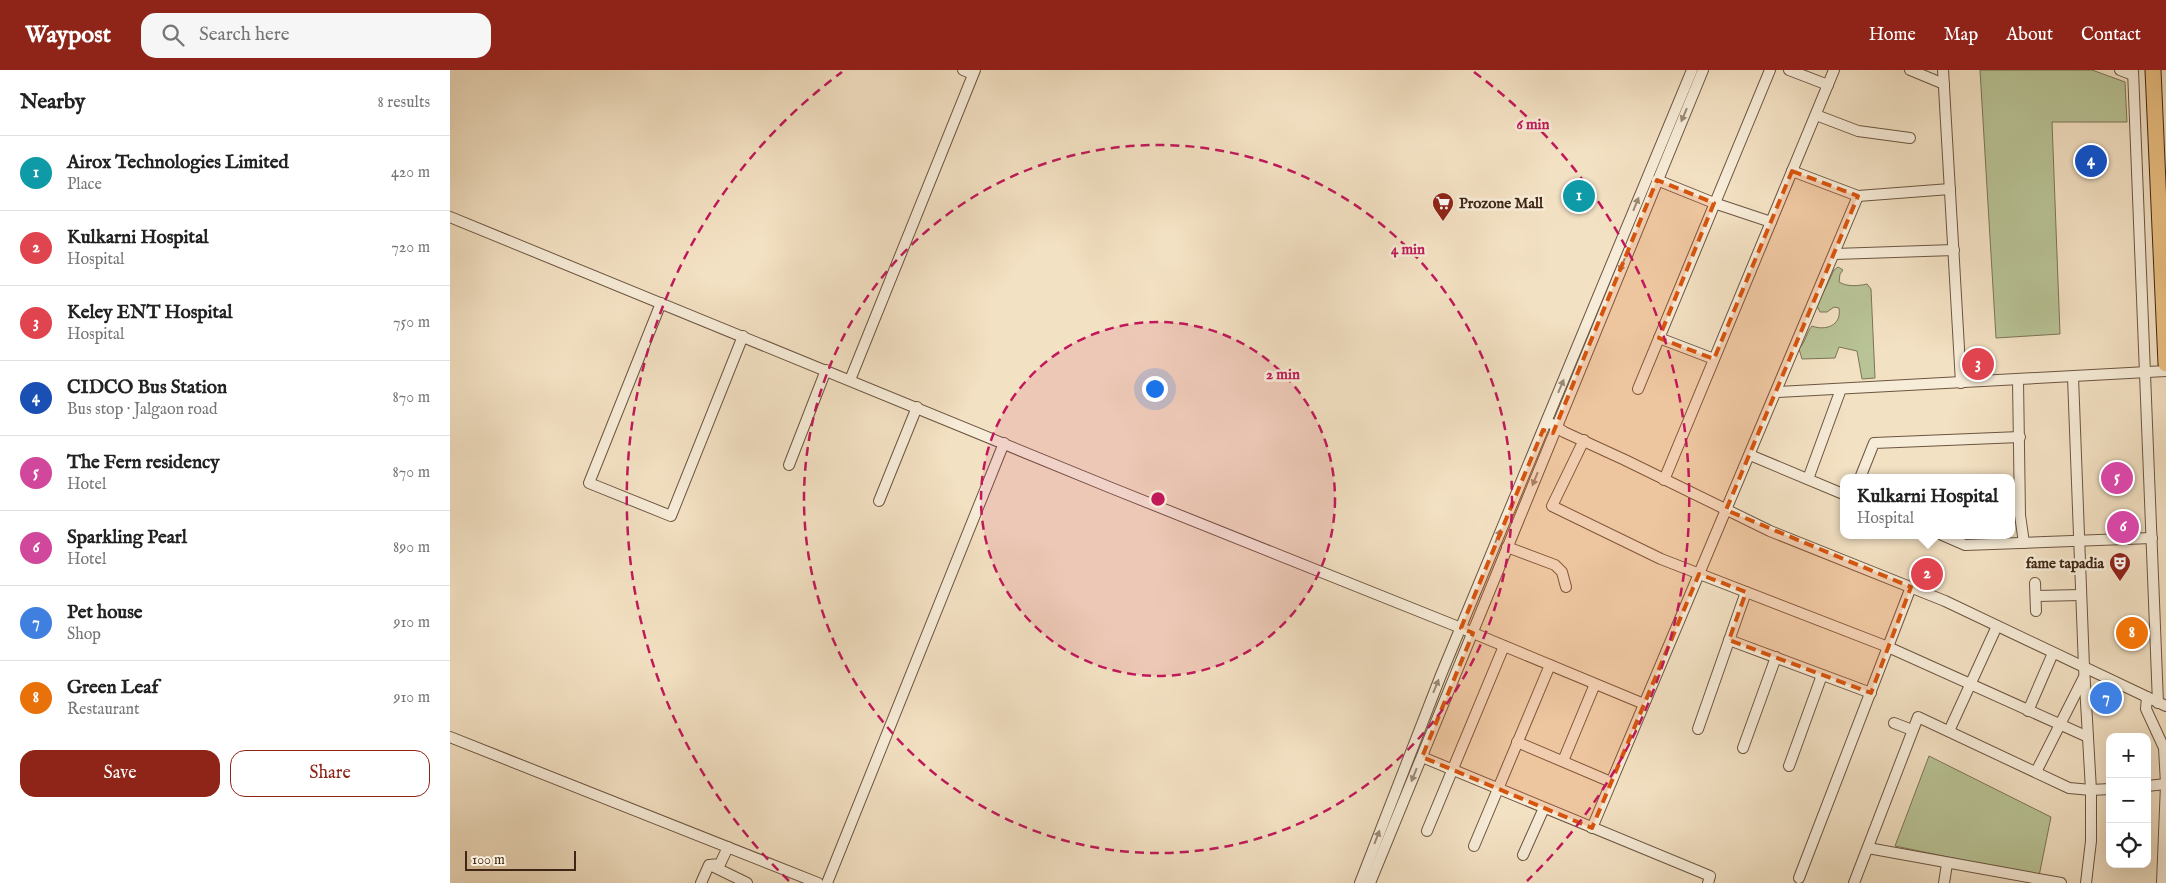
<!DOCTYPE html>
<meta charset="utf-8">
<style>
:root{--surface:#fff;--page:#f6f6f6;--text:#222;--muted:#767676;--line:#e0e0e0;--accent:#8f2418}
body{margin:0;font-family:"IM FELL English",serif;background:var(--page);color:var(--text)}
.controls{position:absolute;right:15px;bottom:15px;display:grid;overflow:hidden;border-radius:10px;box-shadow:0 5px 20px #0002}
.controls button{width:45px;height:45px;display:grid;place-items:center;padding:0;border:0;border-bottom:1px solid var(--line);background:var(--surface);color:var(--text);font:25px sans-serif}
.scale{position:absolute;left:15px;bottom:12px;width:111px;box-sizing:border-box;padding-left:5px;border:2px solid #3f2615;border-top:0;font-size:14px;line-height:18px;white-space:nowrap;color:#3f2615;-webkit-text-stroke:4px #f7ecd8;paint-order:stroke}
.you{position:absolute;left:704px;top:318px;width:18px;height:18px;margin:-12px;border:4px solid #fff;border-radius:50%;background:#1a73e8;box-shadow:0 0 0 8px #1a73e833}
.badge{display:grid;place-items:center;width:32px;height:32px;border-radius:50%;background:var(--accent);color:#fff;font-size:16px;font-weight:700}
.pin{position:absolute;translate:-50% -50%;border:2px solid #fff;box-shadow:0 1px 5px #0006}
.popup{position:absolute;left:1390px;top:404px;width:175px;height:65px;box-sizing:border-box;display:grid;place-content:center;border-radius:10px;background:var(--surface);filter:drop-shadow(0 1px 4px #0005);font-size:16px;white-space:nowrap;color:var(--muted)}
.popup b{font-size:19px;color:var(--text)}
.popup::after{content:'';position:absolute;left:50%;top:100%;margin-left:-10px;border:10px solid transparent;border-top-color:var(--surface)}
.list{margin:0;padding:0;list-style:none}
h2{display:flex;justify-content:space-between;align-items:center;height:65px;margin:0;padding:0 20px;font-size:21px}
h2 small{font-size:16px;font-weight:400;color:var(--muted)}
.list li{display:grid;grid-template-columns:32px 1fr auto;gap:15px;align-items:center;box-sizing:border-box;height:75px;padding:0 20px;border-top:1px solid var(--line)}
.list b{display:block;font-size:19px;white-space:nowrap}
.list p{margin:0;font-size:16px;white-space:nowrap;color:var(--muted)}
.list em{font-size:16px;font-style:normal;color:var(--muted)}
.actions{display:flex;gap:10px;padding:15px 20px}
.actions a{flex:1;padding:11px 0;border:1px solid var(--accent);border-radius:15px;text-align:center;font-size:18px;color:var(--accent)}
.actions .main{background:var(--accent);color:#fff}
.icon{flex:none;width:28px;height:28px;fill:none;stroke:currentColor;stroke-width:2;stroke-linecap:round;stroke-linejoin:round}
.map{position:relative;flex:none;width:1716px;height:813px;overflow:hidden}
header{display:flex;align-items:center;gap:30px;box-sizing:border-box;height:70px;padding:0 25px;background:var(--accent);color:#fff}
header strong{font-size:24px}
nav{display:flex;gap:28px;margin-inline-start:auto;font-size:18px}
.search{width:350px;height:45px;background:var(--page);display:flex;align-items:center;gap:12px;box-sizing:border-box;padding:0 18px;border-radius:15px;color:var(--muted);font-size:19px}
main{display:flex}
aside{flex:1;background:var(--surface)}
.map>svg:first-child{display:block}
.green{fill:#b8c396;stroke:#7c7456}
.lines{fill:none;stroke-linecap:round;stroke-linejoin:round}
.minor-casing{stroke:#6c5540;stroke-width:12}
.highway-casing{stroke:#3f2615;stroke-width:17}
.minor{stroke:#f7ecd8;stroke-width:10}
.highway{stroke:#eac082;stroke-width:15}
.oneway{fill:#9b8976}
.marked{fill:#d7540d;fill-opacity:0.2;stroke:#d7540d;stroke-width:4;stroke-dasharray:10 6;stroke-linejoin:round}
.ring{fill:none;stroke:#c2185b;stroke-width:2.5;stroke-dasharray:9 6}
.labels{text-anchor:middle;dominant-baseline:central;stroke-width:5;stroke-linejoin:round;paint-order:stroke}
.poi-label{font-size:15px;font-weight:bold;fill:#3f2615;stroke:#f7ecd8;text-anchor:start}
.centre{fill:#c2185b;stroke:#f7ecd8;stroke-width:2.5}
.ring-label{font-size:15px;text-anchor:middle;font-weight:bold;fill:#c2185b;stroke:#f7ecd8;stroke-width:5;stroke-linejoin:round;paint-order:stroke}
</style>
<header>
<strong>Waypost</strong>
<div class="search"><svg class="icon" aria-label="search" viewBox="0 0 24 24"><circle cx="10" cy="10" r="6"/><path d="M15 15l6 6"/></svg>Search here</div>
<nav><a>Home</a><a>Map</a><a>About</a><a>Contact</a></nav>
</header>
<main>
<aside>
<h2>Nearby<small>8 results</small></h2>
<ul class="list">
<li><span class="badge" style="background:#0f9aa8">1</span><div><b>Airox Technologies Limited</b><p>Place</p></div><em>420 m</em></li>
<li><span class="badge" style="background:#e0444e">2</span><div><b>Kulkarni Hospital</b><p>Hospital</p></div><em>720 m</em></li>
<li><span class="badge" style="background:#e0444e">3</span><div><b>Keley ENT Hospital</b><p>Hospital</p></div><em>750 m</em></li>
<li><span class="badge" style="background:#1a4fb4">4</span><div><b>CIDCO Bus Station</b><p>Bus stop · Jalgaon road</p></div><em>870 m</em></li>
<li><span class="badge" style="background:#d1479c">5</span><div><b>The Fern residency</b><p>Hotel</p></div><em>870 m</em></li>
<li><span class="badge" style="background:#d1479c">6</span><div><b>Sparkling Pearl</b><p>Hotel</p></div><em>890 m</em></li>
<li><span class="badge" style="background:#3f7fe0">7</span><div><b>Pet house</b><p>Shop</p></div><em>910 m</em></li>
<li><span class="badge" style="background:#e8710a">8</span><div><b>Green Leaf</b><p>Restaurant</p></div><em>910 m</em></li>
</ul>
<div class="actions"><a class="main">Save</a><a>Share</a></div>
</aside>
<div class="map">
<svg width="1716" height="813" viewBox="0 0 1716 813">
<rect width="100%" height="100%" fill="#f3e1c3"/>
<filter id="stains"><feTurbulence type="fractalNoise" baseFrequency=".004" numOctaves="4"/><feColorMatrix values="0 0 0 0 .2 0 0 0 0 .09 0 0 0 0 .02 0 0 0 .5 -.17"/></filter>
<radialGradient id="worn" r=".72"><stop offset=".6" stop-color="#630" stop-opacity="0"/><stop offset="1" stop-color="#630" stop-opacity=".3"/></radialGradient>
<g class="green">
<path d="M 1530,0 L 1642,0 L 1675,12 L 1677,52 L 1602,52 L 1610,264 L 1546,268 Z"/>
<path d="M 1388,197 L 1393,200 L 1390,204 L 1389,212 C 1397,217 1408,216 1417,214 L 1421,219 L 1425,308 L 1412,309 L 1407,281 L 1389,277 L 1385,288 L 1352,289 L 1349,279 C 1356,271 1356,263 1362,256 C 1375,261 1392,256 1389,238 L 1384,237 L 1377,242 L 1370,242 L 1367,236 L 1384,200 Z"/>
<path d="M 1479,686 L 1601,747 L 1589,806 L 1445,776 Z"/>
</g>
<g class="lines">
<g class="minor-casing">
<g id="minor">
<path d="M 513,0 L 523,4"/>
<path d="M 1339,0 L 1378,15"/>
<path d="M 1460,0 L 1494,14"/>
<path d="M 1493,0 L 1511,313"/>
<path d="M 1670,0 L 1683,5"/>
<path d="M 1683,0 L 1708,633"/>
<path d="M 1366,45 L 1408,61 L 1460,68"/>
<path d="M 1342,101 L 1408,126 L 1500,119"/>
<path d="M 1207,110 L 1264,133 L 1321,152"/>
<path d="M 0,147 L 659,417 L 1011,558 L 1194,634"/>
<path d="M 1385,184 L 1504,180"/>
<path d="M 211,233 L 139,413 L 221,446 L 293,266"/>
<path d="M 1209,268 L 1264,289"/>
<path d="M 1623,307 L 1634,597 L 1641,720 L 1641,771 L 1636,813"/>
<path d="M 400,310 L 525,0"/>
<path d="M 1568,310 L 1570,445 L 1574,473"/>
<path d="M 1188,319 L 1320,0"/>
<path d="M 1327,322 L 1716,301"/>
<path d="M 1102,354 L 1114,362 L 1175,390 L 1320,461 L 1495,531 L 1716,636"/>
<path d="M 1134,370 L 1102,436 L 1211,489 L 1438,577 L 1638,667"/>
<path d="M 1300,385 L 1393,424"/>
<path d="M 339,395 L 376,300"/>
<path d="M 1410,408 L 1424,373 L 1570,367"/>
<path d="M 1358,409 L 1391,319"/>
<path d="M 1214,410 L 1384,0"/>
<path d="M 429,431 L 467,337"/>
<path d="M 1492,465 L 1515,475 L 1702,468"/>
<path d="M 1057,477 L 1105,495 L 1112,502 L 1116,517"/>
<path d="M 1585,513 L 1586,541"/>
<path d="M 1586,526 L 1631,525"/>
<path d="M 1279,570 L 1421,623"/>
<path d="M 1697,627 L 1696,639 L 1714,678 L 1716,714 L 1712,813"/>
<path d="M 1578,641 L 1603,583"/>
<path d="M 1444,653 L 1462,660"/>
<path d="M 1248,659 L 1296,522"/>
<path d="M 1499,661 L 1547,556"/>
<path d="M 0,667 L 368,813"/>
<path d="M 1067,672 L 1161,712"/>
<path d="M 1293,678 L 1326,587"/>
<path d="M 972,687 L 1260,806 L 1258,813"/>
<path d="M 1113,691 L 1145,614"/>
<path d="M 1339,696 L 1372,605"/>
<path d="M 1586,702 L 1634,607"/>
<path d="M 1697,716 L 1716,714"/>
<path d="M 1142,758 L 1408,126"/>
<path d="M 977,761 L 1054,576"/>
<path d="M 1024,776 L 1100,595"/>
<path d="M 1418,778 L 1611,813"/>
<path d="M 1073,785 L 1094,738"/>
<path d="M 260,795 L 297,813"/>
<path d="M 1349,808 L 1461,517"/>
<path d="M 251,813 L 259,795 L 270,794 L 278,777"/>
<path d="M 377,813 L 554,373"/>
<path d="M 910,813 L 991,605 L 1242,0"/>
<path d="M 920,813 L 1253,0"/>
<path d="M 1404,813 L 1468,647 L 1619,718 L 1641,720 L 1660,719"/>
<path d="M 1494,813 L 1497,794"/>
</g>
</g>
<g class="highway-casing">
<path id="highway" d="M 1703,0 L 1716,294"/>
</g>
<use href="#minor" class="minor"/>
<use href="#highway" class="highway"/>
</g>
<defs><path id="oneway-solid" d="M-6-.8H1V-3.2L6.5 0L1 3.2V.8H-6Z" transform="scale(1.25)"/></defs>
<g class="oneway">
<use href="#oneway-solid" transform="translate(1234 45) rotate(113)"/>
<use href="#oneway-solid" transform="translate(1186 134) rotate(-68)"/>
<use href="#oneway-solid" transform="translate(1172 195) rotate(112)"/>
<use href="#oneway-solid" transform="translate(1111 316) rotate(-67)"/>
<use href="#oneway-solid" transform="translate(1085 409) rotate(112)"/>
<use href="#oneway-solid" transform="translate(1048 466) rotate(-67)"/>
<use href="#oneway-solid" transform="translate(986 616) rotate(-68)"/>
<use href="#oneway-solid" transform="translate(964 705) rotate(112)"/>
<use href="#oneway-solid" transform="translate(927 767) rotate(-69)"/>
</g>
<path class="marked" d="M 1342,101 L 1408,126 L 1276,440 L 1461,517 L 1421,623 L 1279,570 L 1296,522 L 1249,504 L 1142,758 L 972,687 L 1023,563 L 1011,558 L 1093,360 L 1103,363 L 1207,110 L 1264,133 L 1209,268 L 1264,289 Z"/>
<circle cx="708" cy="429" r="177" fill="#c2185b" fill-opacity=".12"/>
<g class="ring">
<circle cx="708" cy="429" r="177"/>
<circle cx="708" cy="429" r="354"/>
<path d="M339 811A531 531 0 0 1 392 2M1024 2A531 531 0 0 1 1077 811"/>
</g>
<defs>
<g id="supermarket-pin" transform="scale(1.125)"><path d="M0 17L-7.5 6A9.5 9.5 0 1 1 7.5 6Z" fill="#8f2418" stroke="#f7ecd8"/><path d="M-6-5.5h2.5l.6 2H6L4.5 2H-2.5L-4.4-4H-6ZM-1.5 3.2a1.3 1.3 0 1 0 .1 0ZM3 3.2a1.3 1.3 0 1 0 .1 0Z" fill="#fff"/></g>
<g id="theatre-pin" transform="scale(1.125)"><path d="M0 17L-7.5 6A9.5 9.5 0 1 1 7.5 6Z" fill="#8f2418" stroke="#f7ecd8"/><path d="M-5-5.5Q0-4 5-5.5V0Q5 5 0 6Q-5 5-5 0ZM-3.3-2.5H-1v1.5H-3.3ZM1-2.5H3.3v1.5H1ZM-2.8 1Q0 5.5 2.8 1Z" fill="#fff"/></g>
</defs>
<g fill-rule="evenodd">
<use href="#supermarket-pin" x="993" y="133"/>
<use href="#theatre-pin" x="1670" y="493"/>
</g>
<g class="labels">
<g class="poi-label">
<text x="1009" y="133">Prozone Mall</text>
<text x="1654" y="493" text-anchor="end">fame tapadia</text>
</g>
</g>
<circle cx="708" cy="429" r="8" class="centre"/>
<g class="ring-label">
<text x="1083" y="59">6 min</text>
<text x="958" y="184">4 min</text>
<text x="833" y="309">2 min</text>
</g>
<rect width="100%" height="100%" filter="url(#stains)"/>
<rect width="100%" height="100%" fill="url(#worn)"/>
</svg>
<div class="controls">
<button>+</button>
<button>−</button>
<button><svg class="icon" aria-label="locate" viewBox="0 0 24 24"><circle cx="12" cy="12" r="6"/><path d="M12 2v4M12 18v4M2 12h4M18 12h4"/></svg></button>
</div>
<div class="scale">100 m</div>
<div class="you"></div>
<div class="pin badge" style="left:1129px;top:126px;background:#0f9aa8">1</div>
<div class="pin badge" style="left:1477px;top:504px;background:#e0444e">2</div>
<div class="popup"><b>Kulkarni Hospital</b>Hospital</div>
<div class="pin badge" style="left:1528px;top:294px;background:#e0444e">3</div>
<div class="pin badge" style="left:1641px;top:91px;background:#1a4fb4">4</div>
<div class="pin badge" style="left:1667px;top:408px;background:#d1479c">5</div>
<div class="pin badge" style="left:1673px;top:457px;background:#d1479c">6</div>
<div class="pin badge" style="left:1656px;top:628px;background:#3f7fe0">7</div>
<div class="pin badge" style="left:1682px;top:563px;background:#e8710a">8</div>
</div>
</main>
